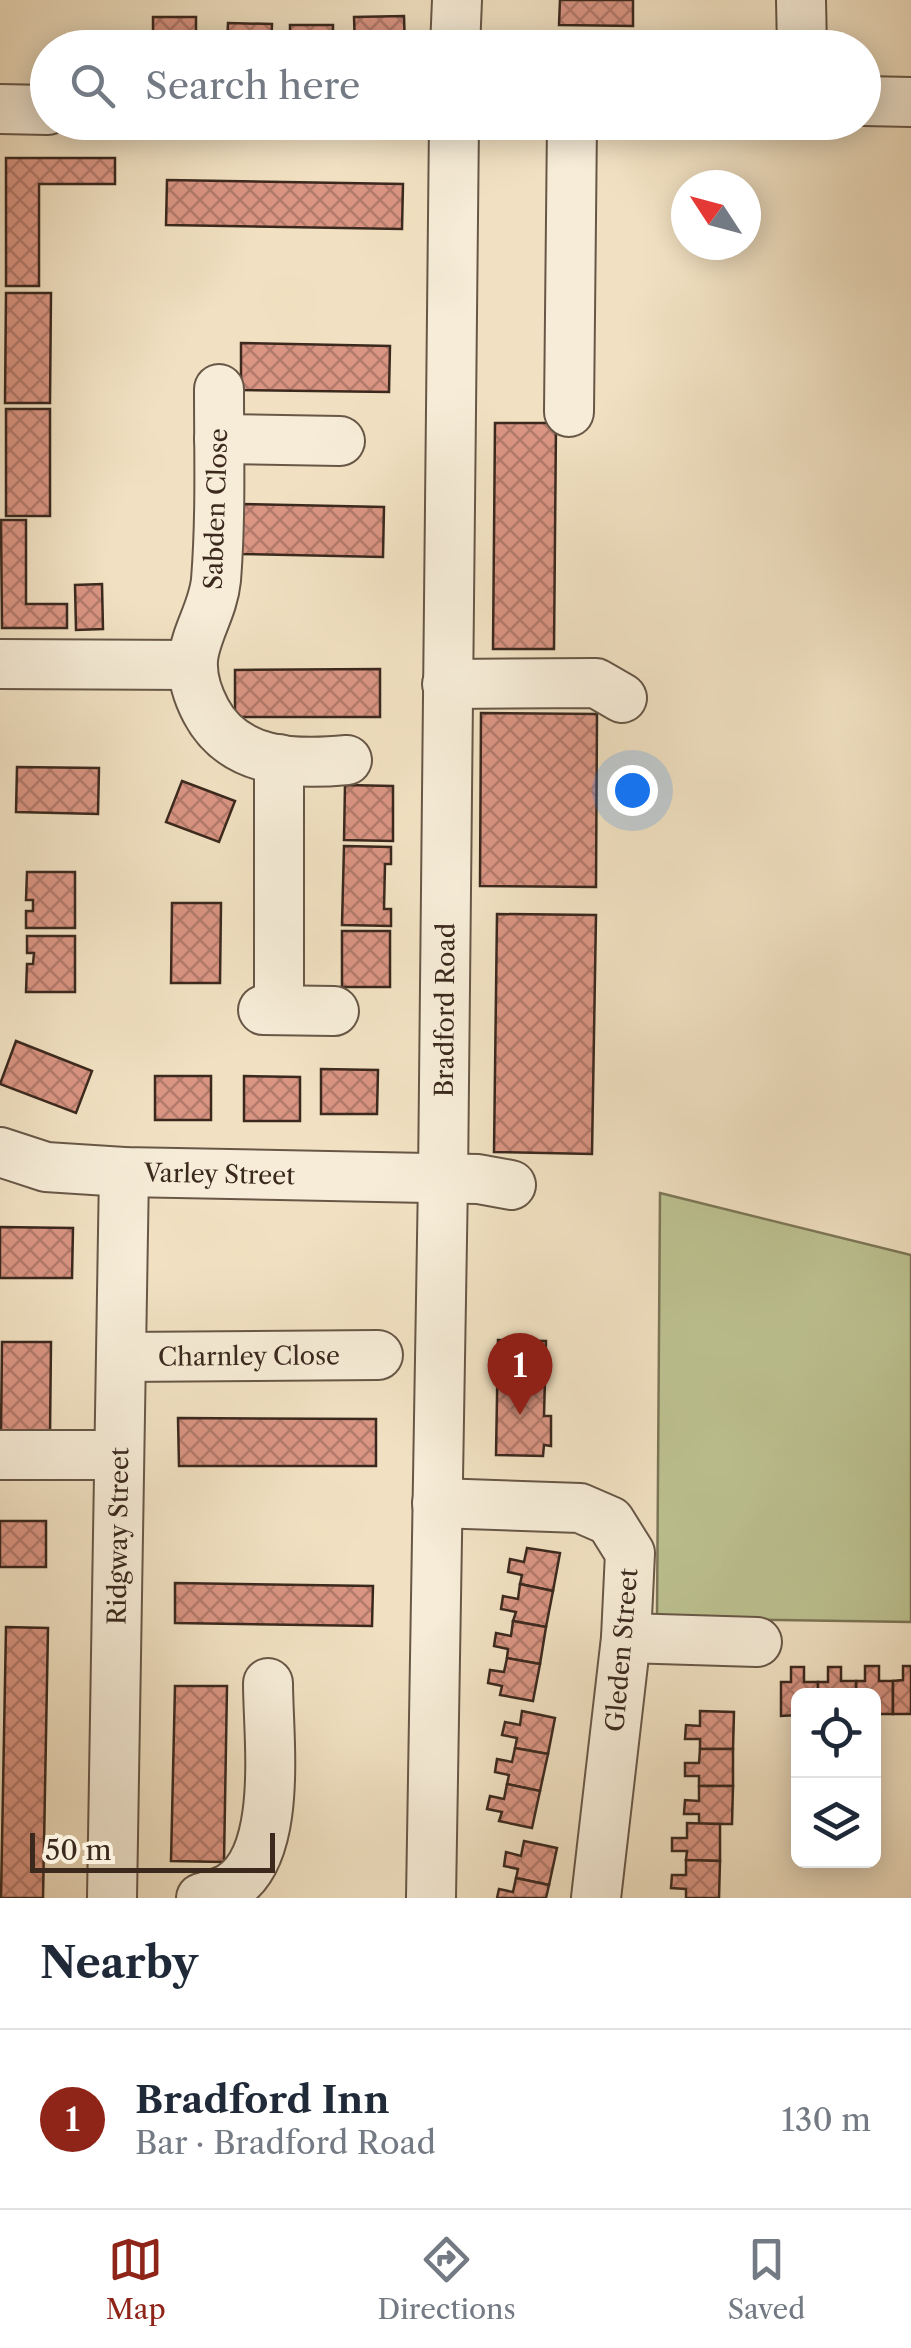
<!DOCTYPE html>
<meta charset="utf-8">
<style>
:root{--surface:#fff;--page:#f6f6f7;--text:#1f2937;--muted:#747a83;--line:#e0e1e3;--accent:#8f2418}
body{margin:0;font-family:"Libre Caslon Text",serif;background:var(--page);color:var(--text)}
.controls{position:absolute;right:30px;bottom:30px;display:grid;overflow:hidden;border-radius:15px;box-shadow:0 5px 25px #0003}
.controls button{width:90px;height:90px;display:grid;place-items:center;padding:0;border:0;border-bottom:2px solid var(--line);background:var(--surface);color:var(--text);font:50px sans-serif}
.compass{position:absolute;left:671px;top:170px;width:90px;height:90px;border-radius:50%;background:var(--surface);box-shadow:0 5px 25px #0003;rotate:306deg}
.scale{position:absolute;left:30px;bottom:25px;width:245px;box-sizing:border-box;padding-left:10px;border:5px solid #3b291e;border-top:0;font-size:28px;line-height:35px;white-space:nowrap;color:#3b291e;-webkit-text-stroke:8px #f6ecd7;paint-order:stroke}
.you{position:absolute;left:632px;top:790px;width:35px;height:35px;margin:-25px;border:8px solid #fff;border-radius:50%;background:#1a73e8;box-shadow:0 0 0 15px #1a73e833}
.badge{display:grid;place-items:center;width:65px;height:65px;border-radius:50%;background:var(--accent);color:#fff;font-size:32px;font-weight:700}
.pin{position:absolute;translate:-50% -82px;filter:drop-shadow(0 2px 5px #0008)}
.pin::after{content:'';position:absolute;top:52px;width:35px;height:30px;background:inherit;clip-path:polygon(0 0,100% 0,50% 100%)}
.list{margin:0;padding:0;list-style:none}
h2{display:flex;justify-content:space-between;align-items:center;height:130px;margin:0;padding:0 40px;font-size:42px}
h2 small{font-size:32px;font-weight:400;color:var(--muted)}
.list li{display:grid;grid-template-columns:65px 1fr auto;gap:30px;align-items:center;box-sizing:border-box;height:180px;padding:0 40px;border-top:2px solid var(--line)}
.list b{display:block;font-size:38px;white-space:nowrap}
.list p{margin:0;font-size:32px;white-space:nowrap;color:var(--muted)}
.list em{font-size:32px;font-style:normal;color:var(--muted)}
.icon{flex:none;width:55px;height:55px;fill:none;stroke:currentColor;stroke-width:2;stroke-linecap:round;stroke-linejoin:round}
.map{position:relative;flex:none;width:911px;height:1898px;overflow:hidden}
.search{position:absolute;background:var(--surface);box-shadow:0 5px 25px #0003;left:30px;right:30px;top:30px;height:110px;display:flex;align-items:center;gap:25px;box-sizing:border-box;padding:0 35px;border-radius:55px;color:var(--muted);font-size:38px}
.sheet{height:310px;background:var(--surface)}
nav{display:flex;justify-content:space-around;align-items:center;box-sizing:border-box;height:140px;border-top:2px solid var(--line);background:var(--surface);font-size:28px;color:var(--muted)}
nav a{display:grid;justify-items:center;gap:5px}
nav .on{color:var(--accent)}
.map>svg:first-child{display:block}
.grass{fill:#bdc291;stroke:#7c7658;stroke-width:2.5}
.building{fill:url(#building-cross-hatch);stroke:#3b291e;stroke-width:2.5}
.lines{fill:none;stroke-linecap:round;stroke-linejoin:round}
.minor-casing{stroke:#685747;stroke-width:52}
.minor{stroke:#f6ecd7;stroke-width:48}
.labels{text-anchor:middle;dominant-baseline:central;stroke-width:8;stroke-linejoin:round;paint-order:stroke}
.street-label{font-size:25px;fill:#3b291e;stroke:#f6ecd7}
</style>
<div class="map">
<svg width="911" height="1898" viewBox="0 0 911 1898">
<defs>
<pattern id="building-cross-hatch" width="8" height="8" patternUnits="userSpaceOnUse" patternTransform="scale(2.5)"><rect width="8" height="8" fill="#da9583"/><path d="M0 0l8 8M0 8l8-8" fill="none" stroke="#b27a6b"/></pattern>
</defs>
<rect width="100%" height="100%" fill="#f1e1c2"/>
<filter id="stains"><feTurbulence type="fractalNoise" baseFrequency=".002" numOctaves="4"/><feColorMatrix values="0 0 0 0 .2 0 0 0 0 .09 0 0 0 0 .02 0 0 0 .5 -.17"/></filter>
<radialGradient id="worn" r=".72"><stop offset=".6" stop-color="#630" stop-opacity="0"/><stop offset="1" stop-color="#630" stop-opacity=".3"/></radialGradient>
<path class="grass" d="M 660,1193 L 911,1255 L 911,1622 L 657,1618 Z"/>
<g class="building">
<path d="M 560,0 L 633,0 L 633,26 L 559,25 Z"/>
<path d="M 404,16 L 405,48 L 355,48 L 354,17 Z"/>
<rect x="153" y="17" width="43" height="31"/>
<path d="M 228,23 L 272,24 L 271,48 L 227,48 Z"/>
<rect x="290" y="25" width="43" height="23"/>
<path d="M 6,158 L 115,158 L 115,184 L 39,184 L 39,286 L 6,286 Z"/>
<path d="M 167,180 L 403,184 L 402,229 L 166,225 Z"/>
<path d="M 6,293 L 51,293 L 50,403 L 5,403 Z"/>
<path d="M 241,343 L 390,346 L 389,392 L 241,390 Z"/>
<rect x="6" y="409" width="44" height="107"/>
<path d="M 495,423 L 556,423 L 554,649 L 493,649 Z"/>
<path d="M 239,504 L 384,507 L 383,557 L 238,554 Z"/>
<path d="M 1,520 L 26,520 L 26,604 L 67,604 L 67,628 L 2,628 Z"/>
<path d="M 102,584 L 103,629 L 76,630 L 75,585 Z"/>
<path d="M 380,669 L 380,717 L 235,717 L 235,670 Z"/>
<path d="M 481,713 L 597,714 L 596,887 L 480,886 Z"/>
<path d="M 17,767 L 99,768 L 98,814 L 16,812 Z"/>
<path d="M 182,781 L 235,801 L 219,842 L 166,822 Z"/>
<path d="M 345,785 L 393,786 L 393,841 L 344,840 Z"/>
<path d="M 344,846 L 391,847 L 391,864 L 385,864 L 384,909 L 391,909 L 391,926 L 342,925 Z"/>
<path d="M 27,872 L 75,872 L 75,928 L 26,928 L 26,911 L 33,911 L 33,900 L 26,900 Z"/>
<path d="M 172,903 L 221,903 L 220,983 L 171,983 Z"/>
<path d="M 497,914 L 596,915 L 592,1154 L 494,1152 Z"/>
<rect x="342" y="931" width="48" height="56"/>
<path d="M 27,936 L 75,936 L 75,992 L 26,992 L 27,964 L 33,964 L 34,953 L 27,953 Z"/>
<path d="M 16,1041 L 92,1071 L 76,1113 L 0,1084 Z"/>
<path d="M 321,1069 L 378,1070 L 377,1114 L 321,1114 Z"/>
<rect x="155" y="1076" width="56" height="44"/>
<path d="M 244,1076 L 300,1077 L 300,1121 L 244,1121 Z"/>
<path d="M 0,1227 L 73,1228 L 72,1278 L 0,1278 Z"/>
<path d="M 498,1340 L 546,1341 L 544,1416 L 551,1416 L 551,1446 L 544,1445 L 543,1456 L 496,1455 Z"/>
<path d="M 2,1342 L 51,1342 L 50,1435 L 1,1435 Z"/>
<path d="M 178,1418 L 376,1419 L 376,1466 L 179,1466 Z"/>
<rect x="0" y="1521" width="46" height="46"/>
<path d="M 527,1548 L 560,1553 L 553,1591 L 520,1584 L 522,1575 L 508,1572 L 510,1559 L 524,1562 Z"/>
<path d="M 175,1583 L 373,1586 L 372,1626 L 175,1623 Z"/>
<path d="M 520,1584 L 553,1591 L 546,1627 L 513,1621 L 516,1612 L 501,1609 L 503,1596 L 518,1599 Z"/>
<path d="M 513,1621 L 546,1627 L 540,1664 L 507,1658 L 508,1649 L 494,1646 L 496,1633 L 511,1636 Z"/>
<path d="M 6,1627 L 48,1628 L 43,1898 L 1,1898 Z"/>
<path d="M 507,1658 L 540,1664 L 533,1701 L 500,1695 L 502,1686 L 488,1683 L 490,1670 L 504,1672 Z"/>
<path d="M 865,1666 L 879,1666 L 879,1681 L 893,1681 L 893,1714 L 874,1714 L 874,1696 L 856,1696 L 856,1681 L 865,1681 Z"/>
<path d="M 903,1666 L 911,1666 L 911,1714 L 893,1714 L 893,1681 L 903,1680 Z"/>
<path d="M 791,1667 L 804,1667 L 804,1682 L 818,1682 L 818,1696 L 798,1696 L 798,1715 L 781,1716 L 781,1682 L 791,1682 Z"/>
<path d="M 828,1667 L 841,1667 L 841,1681 L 856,1681 L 856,1696 L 818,1696 L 818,1682 L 828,1682 Z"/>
<path d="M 175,1686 L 227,1686 L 224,1862 L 171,1861 Z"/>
<path d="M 522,1711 L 555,1718 L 548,1754 L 515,1748 L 517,1738 L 502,1735 L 505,1722 L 520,1725 Z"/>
<path d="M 700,1711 L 734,1712 L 733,1749 L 700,1749 L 700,1739 L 685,1739 L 686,1725 L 700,1726 Z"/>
<path d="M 515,1748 L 548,1754 L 540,1791 L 507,1784 L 509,1775 L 495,1772 L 497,1759 L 512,1762 Z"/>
<path d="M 700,1749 L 733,1749 L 733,1786 L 699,1786 L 699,1776 L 685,1776 L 685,1763 L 699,1763 Z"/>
<path d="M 507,1784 L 540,1791 L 532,1828 L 499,1821 L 502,1812 L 487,1809 L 490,1796 L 504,1799 Z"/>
<path d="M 699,1786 L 733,1786 L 732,1824 L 699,1824 L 699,1814 L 684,1814 L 685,1800 L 699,1801 Z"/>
<path d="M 687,1823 L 720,1824 L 720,1861 L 686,1860 L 687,1851 L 672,1851 L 672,1838 L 687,1838 Z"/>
<path d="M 524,1841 L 557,1848 L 549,1885 L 516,1878 L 518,1869 L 504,1866 L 506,1852 L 521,1856 Z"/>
<path d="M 686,1860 L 720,1861 L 719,1898 L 686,1898 L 686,1889 L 671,1888 L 672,1875 L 686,1875 Z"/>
<path d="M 516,1878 L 549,1885 L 546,1898 L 497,1898 L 499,1889 L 513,1892 Z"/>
</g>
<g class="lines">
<g class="minor-casing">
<g id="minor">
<path d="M 801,0 L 802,48"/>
<path d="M 455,48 L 457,0"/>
<path d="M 864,101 L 911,102"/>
<path d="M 0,109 L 48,110"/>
<path d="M 219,389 C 219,453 221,517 216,580 C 213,610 195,634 193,660 C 192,677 198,696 206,711 C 234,764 295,765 347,760"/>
<path d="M 569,412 L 572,122"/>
<path d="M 219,439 L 340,441"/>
<path d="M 0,664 L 192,665"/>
<path d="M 447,684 L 596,683 L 622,698"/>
<path d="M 279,759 L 279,1010"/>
<path d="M 263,1010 L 334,1011"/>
<path id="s1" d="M 0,1152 L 46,1167 L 124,1172 L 478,1179 L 511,1185"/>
<path id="s2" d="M 121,1357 L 378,1355"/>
<path d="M 0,1455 L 119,1455"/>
<path d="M 437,1503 L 580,1508 L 610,1521 L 630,1553 L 626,1638 L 596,1898"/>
<path d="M 626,1638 L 757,1642"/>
<path id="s3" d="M 112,1898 L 124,1172"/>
<path d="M 201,1898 C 210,1895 223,1892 231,1887 C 284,1854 268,1737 268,1683"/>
<path id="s4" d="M 431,1898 L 443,1179 L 454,122"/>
</g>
</g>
<use href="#minor" class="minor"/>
</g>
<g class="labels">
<g class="street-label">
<text transform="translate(216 509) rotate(-88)">Sabden Close</text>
<text stroke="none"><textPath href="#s4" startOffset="888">Bradford Road</textPath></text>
<text stroke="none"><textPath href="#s1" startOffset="222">Varley Street</textPath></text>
<text stroke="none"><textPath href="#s2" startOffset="128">Charnley Close</textPath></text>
<text stroke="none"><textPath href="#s3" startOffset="362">Ridgway Street</textPath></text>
<text transform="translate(622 1650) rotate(-85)">Gleden Street</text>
</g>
</g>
<rect width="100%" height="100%" filter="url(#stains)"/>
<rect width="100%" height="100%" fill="url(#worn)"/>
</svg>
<div class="controls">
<button><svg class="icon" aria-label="locate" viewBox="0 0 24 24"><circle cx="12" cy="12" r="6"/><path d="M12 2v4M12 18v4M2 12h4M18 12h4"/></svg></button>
<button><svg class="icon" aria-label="layers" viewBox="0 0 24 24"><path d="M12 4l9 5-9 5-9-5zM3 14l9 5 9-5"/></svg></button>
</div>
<svg class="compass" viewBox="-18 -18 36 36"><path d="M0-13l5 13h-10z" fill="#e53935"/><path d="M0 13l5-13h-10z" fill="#747a83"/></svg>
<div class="scale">50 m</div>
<div class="you"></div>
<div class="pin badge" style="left:520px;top:1415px">1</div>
<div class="search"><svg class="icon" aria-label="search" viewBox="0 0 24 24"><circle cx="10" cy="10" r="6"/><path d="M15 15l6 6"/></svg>Search here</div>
</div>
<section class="sheet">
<h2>Nearby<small></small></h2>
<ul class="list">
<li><span class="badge">1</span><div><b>Bradford Inn</b><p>Bar · Bradford Road</p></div><em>130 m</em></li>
</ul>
</section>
<nav>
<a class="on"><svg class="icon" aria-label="map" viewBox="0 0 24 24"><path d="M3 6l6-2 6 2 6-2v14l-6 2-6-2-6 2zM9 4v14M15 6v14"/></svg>Map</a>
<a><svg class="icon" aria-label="directions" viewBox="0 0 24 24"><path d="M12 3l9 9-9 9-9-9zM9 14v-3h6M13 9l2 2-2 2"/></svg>Directions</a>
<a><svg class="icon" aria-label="saved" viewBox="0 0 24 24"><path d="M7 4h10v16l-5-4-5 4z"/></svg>Saved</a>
</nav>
